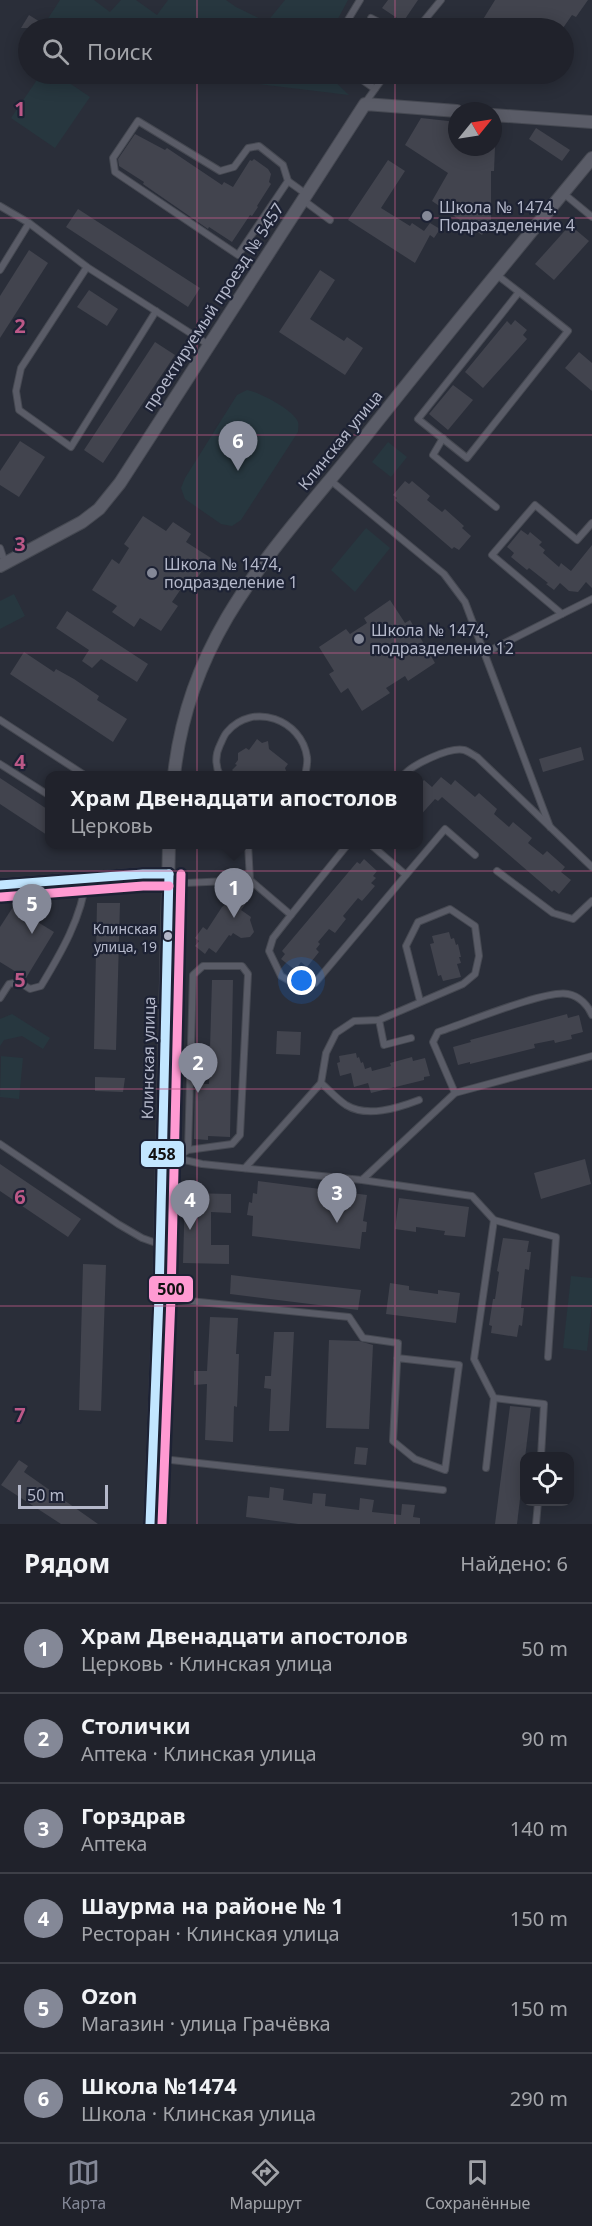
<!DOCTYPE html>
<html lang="ru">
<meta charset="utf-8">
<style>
:root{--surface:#20222b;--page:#282a33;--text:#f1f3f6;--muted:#a2a4a9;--line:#3d3f47;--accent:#848897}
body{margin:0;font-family:"Noto Sans",sans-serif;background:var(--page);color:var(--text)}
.controls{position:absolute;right:18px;bottom:18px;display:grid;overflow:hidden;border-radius:12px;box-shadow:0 3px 15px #0003}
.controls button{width:54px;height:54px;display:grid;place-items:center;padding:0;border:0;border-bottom:2px solid var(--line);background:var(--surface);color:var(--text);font:30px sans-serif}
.compass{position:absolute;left:448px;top:102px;width:54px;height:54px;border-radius:50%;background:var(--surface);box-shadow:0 3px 15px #0003;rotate:60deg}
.scale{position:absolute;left:18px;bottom:15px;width:90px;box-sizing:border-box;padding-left:6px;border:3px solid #b4b8ca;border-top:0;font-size:16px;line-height:21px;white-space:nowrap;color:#b4b8ca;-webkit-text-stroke:4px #1d2234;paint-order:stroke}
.you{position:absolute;left:302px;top:981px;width:21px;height:21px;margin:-15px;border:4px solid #fff;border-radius:50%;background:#1a73e8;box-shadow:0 0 0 9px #1a73e833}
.badge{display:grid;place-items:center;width:39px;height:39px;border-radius:50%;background:var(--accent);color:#fff;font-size:20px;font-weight:700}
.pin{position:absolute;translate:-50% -50px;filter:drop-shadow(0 2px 3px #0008)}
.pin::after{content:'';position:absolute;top:32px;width:21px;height:18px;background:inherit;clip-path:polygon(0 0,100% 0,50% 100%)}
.popup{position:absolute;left:45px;top:771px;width:378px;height:78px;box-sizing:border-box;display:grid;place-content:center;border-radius:12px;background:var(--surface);filter:drop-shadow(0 2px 4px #0005);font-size:20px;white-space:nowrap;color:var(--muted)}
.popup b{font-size:22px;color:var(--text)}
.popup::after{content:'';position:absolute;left:50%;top:100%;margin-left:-12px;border:12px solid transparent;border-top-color:var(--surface)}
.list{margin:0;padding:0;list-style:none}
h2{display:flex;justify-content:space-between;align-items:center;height:78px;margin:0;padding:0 24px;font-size:26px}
h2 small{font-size:20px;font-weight:400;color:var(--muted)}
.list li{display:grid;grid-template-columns:39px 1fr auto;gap:18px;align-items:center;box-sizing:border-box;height:90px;padding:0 24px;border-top:2px solid var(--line)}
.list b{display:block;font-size:22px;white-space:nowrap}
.list p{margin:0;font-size:20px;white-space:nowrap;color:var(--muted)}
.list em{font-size:20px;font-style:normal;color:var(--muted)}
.icon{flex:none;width:33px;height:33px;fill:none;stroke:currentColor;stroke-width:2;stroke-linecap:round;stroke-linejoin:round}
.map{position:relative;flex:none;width:592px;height:1524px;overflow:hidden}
.search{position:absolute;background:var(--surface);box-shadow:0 3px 15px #0003;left:18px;right:18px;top:18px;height:66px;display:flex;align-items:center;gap:15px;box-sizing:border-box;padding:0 21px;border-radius:33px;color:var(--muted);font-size:22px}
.sheet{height:618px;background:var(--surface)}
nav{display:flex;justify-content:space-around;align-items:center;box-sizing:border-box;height:84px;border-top:2px solid var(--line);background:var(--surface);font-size:16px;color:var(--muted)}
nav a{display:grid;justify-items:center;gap:3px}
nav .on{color:var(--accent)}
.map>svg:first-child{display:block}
.green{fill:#27373f}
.building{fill:#42444e}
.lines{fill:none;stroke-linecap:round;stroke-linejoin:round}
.service-casing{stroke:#464952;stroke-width:8}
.minor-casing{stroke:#464952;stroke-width:14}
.service{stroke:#5a5c67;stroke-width:6}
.minor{stroke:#5a5c67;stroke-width:12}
.bus-1-casing{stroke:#1d2234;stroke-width:14}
.bus-2-casing{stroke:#1d2234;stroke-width:14}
.bus-1{stroke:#c2e6ff;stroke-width:9}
.bus-2{stroke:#ff9ad2;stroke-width:9}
.grid{fill:none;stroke:#bc5887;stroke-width:1.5;stroke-opacity:0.55}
.poi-dot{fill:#848897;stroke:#1d2234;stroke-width:2}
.bus-dot{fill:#b4b8ca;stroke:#1d2234;stroke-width:2}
.labels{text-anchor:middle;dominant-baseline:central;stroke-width:4.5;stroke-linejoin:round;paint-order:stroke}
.bus-label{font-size:14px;fill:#b4b8ca;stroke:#1d2234;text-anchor:end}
.poi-label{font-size:16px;fill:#b4b8ca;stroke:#1d2234;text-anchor:start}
.street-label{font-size:16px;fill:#b4b8ca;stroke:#1d2234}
.grid-label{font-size:20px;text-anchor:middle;font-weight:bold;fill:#bc5887;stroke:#1d2234;stroke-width:4.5;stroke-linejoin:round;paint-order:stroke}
.line-badge{stroke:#1d2234;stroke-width:2}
.pale-badge-label{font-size:16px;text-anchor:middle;font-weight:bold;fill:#111}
</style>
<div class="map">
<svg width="592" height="1524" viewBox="0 0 592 1524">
<rect width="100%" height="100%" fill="#2a2e39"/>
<g class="green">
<path d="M 60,0 L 94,0 L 110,12 L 121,0 L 136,0 L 157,15 L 168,0 L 226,0 L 236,7 L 267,22 L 285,0 L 348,0 L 333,28 L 61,28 L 47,20 Z"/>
<path d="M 41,74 L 56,74 L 90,97 L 55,148 L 11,118 Z"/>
<path d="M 175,74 L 327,74 L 349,95 Z"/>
<path d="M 247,390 C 259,392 294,410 298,422 C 299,426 298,429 298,432 L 241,520 L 232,526 L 221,524 L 185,499 L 181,488 L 185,478 L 237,395 Z"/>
<path d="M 388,442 L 407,457 L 391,477 L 372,462 Z"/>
<path d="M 366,528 L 390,548 L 355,592 L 331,570 Z"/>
<path d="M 14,594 L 25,616 L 0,629 L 0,601 Z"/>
<path d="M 12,1014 L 50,1038 L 43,1049 L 22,1036 L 4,1040 L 0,1046 L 0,1019 Z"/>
<path d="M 1,1056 L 23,1058 L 19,1099 L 0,1097 Z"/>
<path d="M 571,1276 L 592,1278 L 592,1304 L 587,1351 L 563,1348 Z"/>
</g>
<g class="building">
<path d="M 388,0 L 418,0 L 403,22 L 382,8 Z"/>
<path d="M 495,0 L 588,0 L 576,17 L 572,15 L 563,28 L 503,28 L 495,23 L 492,28 L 482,21 Z"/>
<path d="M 29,15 L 50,28 L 21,28 Z"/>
<path d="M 421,118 L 457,122 L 457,147 L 495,147 L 494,171 L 491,171 L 491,221 L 482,235 L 432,201 L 448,173 L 405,145 Z"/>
<path d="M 536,128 L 570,150 L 562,161 L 529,139 Z"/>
<path d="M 135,134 L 165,150 L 167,148 L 222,185 L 224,182 L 233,187 L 250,160 L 252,161 L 254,159 L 268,169 L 271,174 L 269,182 L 271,184 L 257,206 L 258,207 L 252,216 L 250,215 L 232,242 L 209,227 L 208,229 L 143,184 L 144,182 L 119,166 L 118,159 Z"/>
<path d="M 388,160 L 405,171 L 381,208 L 410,226 L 412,223 L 424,231 L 430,223 L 440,229 L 434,238 L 430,235 L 415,263 L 348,220 Z"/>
<path d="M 78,209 L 200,288 L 188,307 L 66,227 Z"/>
<path d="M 570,225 L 589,241 L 554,280 L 535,264 Z"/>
<path d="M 29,250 L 48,263 L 0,338 L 0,296 Z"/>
<path d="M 320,270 L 335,280 L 310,319 L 344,341 L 347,337 L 363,348 L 345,375 L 279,332 Z"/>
<path d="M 89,290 L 118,309 L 107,326 L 77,307 Z"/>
<path d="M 515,320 L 527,330 L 523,335 L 527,339 L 483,388 L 465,372 L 507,321 L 511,325 Z"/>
<path d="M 155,342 L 175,355 L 103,463 L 84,450 Z"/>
<path d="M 579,352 L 592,363 L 592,391 L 565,368 Z"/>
<path d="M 453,385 L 473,400 L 448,430 L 429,414 Z"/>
<path d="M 20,441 L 45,457 L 19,497 L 0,485 L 0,471 Z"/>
<path d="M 405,481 L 409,484 L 412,481 L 430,496 L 427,500 L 442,512 L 445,509 L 464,526 L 462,528 L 471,536 L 459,550 L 454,547 L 452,549 L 395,500 L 397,498 L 393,495 Z"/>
<path d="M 143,516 L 166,531 L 173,522 L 191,534 L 186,542 L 211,558 L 191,587 L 185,583 L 172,602 L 178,606 L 161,631 L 140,618 L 134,627 L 112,612 L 117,606 L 92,590 L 112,559 L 119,564 L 129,548 L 124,544 Z"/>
<path d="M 521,530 L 528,535 L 530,532 L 542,542 L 539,545 L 545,550 L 543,553 L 559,567 L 561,563 L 571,571 L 592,545 L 592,588 L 586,582 L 578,592 L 569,591 L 560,583 L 554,590 L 546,584 L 548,583 L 529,568 L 527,570 L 511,557 L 514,553 L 507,547 Z"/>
<path d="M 390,600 L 405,623 L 410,620 L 435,663 L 408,681 L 405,676 L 386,688 L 390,693 L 362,711 L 348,688 L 341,693 L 329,674 L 334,671 L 319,647 L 346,629 L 350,634 L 367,623 L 364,618 Z"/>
<path d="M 67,611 L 148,664 L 137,682 L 101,659 L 92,668 L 82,661 L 89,650 L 56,628 Z"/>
<path d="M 24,652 L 54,672 L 56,669 L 74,679 L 99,696 L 97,700 L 127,719 L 113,742 L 10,674 Z"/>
<path d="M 257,739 L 262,743 L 268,741 L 269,749 L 288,764 L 285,768 L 288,776 L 238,776 L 232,770 L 237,765 L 235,764 L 238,760 L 238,753 L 246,748 L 249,750 Z"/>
<path d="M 581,747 L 584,760 L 543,772 L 539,759 Z"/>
<path d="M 441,777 L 451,785 L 455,780 L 475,797 L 479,793 L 497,809 L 494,814 L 509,827 L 513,822 L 532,838 L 528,843 L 543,855 L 547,851 L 565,867 L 561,872 L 571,880 L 559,894 L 554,890 L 552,892 L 442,797 L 438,801 L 435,799 L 418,818 L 418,786 L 424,780 L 432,787 Z"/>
<path d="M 0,778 L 50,811 L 50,837 L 0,804 Z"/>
<path d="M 364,859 L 377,871 L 373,876 L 376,878 L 371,883 L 375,886 L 362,901 L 358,898 L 343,916 L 346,919 L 335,933 L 329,929 L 318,942 L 320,944 L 316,949 L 319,952 L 307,967 L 301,962 L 295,970 L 281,959 L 285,954 L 282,951 L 357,862 L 360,864 Z"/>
<path d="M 237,897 L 246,903 L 241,910 L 251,917 L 250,920 L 254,932 L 250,937 L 241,938 L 233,933 L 231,936 L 229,935 L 216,953 L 209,948 L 205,954 L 195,946 L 199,941 L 195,938 L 203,927 L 207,930 L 222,907 L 226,904 L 230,907 Z"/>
<path d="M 97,903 L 120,903 L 116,1050 L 94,1049 Z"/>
<path d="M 13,907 L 54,932 L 26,978 L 0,962 L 0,927 Z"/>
<path d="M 449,932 L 451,939 L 454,938 L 456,945 L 458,944 L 461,957 L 459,957 L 461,963 L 457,964 L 461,977 L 443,981 L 441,975 L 438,976 L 430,944 L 434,943 L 432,936 Z"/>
<path d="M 212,980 L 233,980 L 230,1137 L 208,1136 L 208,1140 L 194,1139 L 195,1084 L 209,1084 Z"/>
<path d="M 567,1014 L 568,1018 L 579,1015 L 583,1032 L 571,1035 L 572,1039 L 555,1043 L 554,1040 L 534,1044 L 535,1048 L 470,1064 L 470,1062 L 458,1065 L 453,1047 L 471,1042 L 470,1040 Z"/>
<path d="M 277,1031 L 301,1032 L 300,1055 L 276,1054 Z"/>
<path d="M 356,1053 L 357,1058 L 359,1057 L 361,1063 L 363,1062 L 365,1069 L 371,1067 L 372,1071 L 391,1066 L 390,1063 L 412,1057 L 413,1061 L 425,1058 L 430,1076 L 424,1077 L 424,1080 L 371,1093 L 368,1083 L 354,1087 L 351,1073 L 340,1076 L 337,1063 L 340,1062 L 339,1056 Z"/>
<path d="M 95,1077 L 125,1078 L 123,1092 L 95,1091 Z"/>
<path d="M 585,1159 L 591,1184 L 541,1199 L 534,1173 Z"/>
<path d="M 0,1164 L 81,1219 L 68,1237 L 0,1191 Z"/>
<path d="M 258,1181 L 367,1195 L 363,1221 L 367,1222 L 366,1232 L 362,1232 L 360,1249 L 252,1236 L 253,1216 L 247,1215 L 249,1202 L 252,1203 L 253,1193 L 257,1194 Z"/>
<path d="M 185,1193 L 231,1194 L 231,1213 L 211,1212 L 211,1245 L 229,1245 L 229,1264 L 183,1263 Z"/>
<path d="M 399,1198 L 469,1207 L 465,1237 L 444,1235 L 445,1231 L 416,1227 L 416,1232 L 395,1229 Z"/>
<path d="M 503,1238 L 529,1241 L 527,1252 L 531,1252 L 529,1270 L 525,1269 L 521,1308 L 524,1308 L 522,1326 L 519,1325 L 517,1337 L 491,1333 L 492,1326 L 489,1325 L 493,1299 L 495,1299 L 499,1272 L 497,1271 Z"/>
<path d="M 83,1264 L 106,1265 L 101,1411 L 79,1410 Z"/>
<path d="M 231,1275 L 361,1290 L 358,1310 L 230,1294 Z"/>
<path d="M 390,1283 L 409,1286 L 409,1290 L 438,1294 L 438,1290 L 460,1293 L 456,1323 L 386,1314 Z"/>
<path d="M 210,1317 L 238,1318 L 236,1354 L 239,1354 L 238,1384 L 237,1407 L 234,1406 L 233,1442 L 205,1440 L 207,1384 L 194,1385 L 194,1371 L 207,1371 Z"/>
<path d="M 274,1332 L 294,1332 L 289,1431 L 269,1431 L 271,1389 L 264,1388 L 265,1378 L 265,1376 L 271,1376 Z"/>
<path d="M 329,1340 L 359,1341 L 373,1345 L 369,1429 L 326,1428 Z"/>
<path d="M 510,1406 L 531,1408 L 517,1524 L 495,1524 Z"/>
<path d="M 356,1447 L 368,1448 L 366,1465 L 354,1464 Z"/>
<path d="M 19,1460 L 28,1466 L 24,1472 L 98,1524 L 61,1524 L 1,1485 Z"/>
<path d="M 270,1487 L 284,1489 L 283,1500 L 312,1504 L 313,1493 L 326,1494 L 325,1506 L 359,1510 L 360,1498 L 374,1500 L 372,1512 L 401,1515 L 402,1504 L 415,1505 L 413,1517 L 420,1518 L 420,1524 L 298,1524 L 246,1517 L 248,1496 L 269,1498 Z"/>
</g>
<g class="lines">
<g class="service-casing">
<g id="service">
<path d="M 371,18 L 390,28"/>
<path d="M 343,28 L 360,0"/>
<path d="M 418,28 L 441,0"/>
<path d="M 356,74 L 358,77 L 375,89 L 365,103"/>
<path d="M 375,89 L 386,74"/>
<path d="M 138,121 L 220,171 L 234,167 L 248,148 L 259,146 L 283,165 L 288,181 L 238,255 L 115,172 L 113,158 Z"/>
<path d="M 288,181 L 306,194"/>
<path d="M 563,193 L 592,217"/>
<path d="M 303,200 L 330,220"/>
<path d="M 0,206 L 29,223"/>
<path d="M 87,267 L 21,368 L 16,391 L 19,410 L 71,447 L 156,311"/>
<path d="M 0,270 L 29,223 L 87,267 L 209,345"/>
<path d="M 497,275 L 519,292 L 418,419 L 467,458 L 568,331 L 519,292"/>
<path d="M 443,438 L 433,455 L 496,507"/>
<path d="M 330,480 L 444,574 L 465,602 L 550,827"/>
<path d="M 592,523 L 577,540 L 535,505 L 492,555 L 562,614 L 592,599"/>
<path d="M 0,548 L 5,563"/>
<path d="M 485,653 L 562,614"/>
<path d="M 0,720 L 86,776"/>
<path d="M 0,764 L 50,796"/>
<path d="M 220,776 C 215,765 215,755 220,745 C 222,741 224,735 227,732 C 253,701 302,720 307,757 C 308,763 306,770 305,776"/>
<path d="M 403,776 C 412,764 450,747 464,750 C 468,751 473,755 477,757 L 592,867"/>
<path d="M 370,844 L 406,875 L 445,829 L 475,855"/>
<path d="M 497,871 L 553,913 L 573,919 L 592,901"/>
<path d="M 169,874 L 179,881 L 185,883 L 250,880 L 248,844"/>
<path d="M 250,880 L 291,915 L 348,844"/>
<path d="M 291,915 L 273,938 L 269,951 L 281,976 L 302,988 L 315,983 L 406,875"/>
<path d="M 0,998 L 9,984 L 19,982 L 30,989 L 41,986 C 61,953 82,917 86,879"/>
<path d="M 379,1020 L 384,1045 L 411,1038"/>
<path d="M 321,1083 C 329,1090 337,1099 346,1105 C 367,1118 398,1108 419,1100"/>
<path d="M 455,1093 L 433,1042 L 438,1032 C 463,1024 547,989 568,994 C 579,996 588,1005 592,1015"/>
<path d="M 0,1144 L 118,1224 L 142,1238 L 159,1244"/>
<path d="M 176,1158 L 188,1150 L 193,975 L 203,966 L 242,966 L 248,974 L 240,1135 L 232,1144 L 188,1150"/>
<path d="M 162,1159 L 176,1158 L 202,1164 L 362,1180 L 455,1093 L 592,1056"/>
<path d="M 245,1168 L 321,1083 L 326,1053 L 336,1033 L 354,1021 L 379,1020 L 463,984 L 475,974 L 479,956 L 475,926 L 450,909 L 418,922 L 406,946 L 420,1001"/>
<path d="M 362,1180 L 472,1196 L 494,1220 L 556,1237 L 548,1357"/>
<path d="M 494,1220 L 474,1359 L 494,1398 L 544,1404 L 541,1456"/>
<path d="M 160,1298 L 349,1317 L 363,1338 L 398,1343 L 393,1441 L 415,1459 L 445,1470 L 459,1365 L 397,1358"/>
<path d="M 153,1458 L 443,1490"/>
<path d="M 486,1468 L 494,1398"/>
<path d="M 536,1524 L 538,1502"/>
</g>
</g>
<g class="minor-casing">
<g id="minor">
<path d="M 493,115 L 592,122"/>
<path d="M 0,566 L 82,522 L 99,509 L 120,483 L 365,104 L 457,111"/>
<path d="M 174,776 C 189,630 279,545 365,437 C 439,343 516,250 592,158"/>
<path d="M 0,885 L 143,874 L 169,874"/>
<path d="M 150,1524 L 159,1297 L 169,844"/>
</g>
</g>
<use href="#service" class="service"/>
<use href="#minor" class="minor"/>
<g class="bus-1-casing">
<g id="bus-1">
<path d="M 0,885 L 143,874 L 169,874"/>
<path d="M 150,1524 L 159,1297 L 169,874"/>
</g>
</g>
<g class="bus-2-casing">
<g id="bus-2">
<path d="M 1,897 L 143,886 L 169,886"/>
<path d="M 162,1524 L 171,1297 L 181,874"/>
</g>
</g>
<use href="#bus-1" class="bus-1"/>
<use href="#bus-2" class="bus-2"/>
</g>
<path class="grid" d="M 197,0 L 197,28M 395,0 L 395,28M 197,74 L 197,1524M 395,74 L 395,1524M 0,218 L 592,218M 0,435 L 592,435M 0,653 L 592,653M 0,871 L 592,871M 0,1089 L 592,1089M 0,1306 L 592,1306"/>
<g class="poi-dot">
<circle cx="427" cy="216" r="6"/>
<circle cx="152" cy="573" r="6"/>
<circle cx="359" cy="639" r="6"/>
</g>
<circle class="bus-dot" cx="168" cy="936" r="5"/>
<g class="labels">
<g class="bus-label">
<text x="157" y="928">Клинская<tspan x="157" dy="18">улица, 19</tspan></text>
</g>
<g class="poi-label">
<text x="439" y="207">Школа № 1474.<tspan x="439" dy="18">Подразделение 4</tspan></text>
<text x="164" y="564">Школа № 1474,<tspan x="164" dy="18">подразделение 1</tspan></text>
<text x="371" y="630">Школа № 1474,<tspan x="371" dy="18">подразделение 12</tspan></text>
</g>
<g class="street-label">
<text transform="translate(213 307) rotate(-57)">проектируемый проезд № 5457</text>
<text transform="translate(340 440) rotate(-51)">Клинская улица</text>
<text transform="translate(148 1058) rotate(-89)">Клинская улица</text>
</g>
</g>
<g class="grid-label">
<text x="20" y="116">1</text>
<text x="20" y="333">2</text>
<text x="20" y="551">3</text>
<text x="20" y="769">4</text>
<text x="20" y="987">5</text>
<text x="20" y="1204">6</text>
<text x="20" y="1422">7</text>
</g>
<g class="line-badge">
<rect x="140" y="1140" width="45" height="28" rx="6" fill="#c2e6ff"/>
<rect x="148" y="1275" width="46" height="28" rx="6" fill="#ff9ad2"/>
</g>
<g class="pale-badge-label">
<text x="162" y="1160">458</text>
<text x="171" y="1295">500</text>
</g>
</svg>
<div class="controls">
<button><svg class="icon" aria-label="locate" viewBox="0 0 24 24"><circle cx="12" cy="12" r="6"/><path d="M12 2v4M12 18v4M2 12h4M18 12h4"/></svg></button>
</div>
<svg class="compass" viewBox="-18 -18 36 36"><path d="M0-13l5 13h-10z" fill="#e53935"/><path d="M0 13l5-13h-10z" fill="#a2a4a9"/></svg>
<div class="scale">50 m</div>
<div class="you"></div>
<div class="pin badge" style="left:234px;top:918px">1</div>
<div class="popup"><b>Храм Двенадцати апостолов</b>Церковь</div>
<div class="pin badge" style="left:198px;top:1093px">2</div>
<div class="pin badge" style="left:337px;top:1223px">3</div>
<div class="pin badge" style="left:190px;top:1230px">4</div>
<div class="pin badge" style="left:32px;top:934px">5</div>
<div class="pin badge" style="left:238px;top:471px">6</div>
<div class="search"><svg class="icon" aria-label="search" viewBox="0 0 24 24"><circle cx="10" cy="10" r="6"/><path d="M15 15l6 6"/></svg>Поиск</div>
</div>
<section class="sheet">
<h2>Рядом<small>Найдено: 6</small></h2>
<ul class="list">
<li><span class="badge">1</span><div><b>Храм Двенадцати апостолов</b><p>Церковь · Клинская улица</p></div><em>50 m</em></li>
<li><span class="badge">2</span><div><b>Столички</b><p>Аптека · Клинская улица</p></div><em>90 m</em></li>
<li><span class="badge">3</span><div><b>Горздрав</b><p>Аптека</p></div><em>140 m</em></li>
<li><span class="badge">4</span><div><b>Шаурма на районе № 1</b><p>Ресторан · Клинская улица</p></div><em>150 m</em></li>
<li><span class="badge">5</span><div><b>Ozon</b><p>Магазин · улица Грачёвка</p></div><em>150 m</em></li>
<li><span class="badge">6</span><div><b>Школа №1474</b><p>Школа · Клинская улица</p></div><em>290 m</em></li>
</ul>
</section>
<nav>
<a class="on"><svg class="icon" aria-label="map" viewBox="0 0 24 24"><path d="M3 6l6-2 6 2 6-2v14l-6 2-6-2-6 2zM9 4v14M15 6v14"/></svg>Карта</a>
<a><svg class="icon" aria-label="directions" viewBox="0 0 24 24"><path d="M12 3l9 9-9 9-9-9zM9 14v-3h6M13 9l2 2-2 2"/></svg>Маршрут</a>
<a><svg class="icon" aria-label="saved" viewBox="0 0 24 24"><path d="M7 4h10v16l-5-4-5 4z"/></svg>Сохранённые</a>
</nav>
